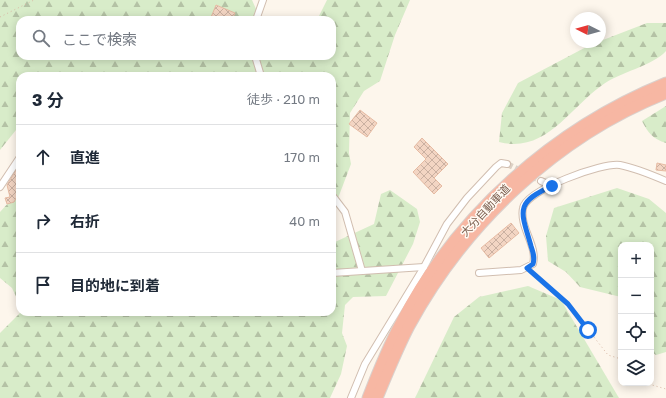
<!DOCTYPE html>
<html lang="ja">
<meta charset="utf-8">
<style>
:root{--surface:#fff;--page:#f6f6f7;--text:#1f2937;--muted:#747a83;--line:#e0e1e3}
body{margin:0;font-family:"Golos Text","Noto Sans JP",sans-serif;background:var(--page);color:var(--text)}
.controls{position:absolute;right:12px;bottom:12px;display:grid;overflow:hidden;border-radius:8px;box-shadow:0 2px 10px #0003}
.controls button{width:36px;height:36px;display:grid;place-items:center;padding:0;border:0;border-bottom:1px solid var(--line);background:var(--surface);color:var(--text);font:20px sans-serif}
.compass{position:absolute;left:570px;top:12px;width:36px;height:36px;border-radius:50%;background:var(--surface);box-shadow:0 2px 10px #0003;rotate:276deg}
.stop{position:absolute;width:12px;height:12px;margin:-9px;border:3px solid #1a73e8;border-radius:50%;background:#fff}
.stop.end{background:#1a73e8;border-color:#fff;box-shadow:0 1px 4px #0008}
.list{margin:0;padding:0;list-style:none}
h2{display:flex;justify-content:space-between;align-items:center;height:52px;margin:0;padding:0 16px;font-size:17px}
h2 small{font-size:13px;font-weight:400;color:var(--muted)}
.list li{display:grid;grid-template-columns:26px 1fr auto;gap:12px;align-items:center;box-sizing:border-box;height:64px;padding:0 16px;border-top:1px solid var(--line)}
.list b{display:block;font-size:15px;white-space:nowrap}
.list em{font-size:13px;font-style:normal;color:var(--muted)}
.icon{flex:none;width:22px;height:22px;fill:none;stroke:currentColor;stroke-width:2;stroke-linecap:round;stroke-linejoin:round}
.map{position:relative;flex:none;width:666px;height:398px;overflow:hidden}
.search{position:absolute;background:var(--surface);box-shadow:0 2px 10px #0003;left:16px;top:16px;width:320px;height:44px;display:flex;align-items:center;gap:10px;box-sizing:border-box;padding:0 14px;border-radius:12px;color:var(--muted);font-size:15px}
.panel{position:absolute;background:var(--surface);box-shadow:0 2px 10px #0003;left:16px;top:72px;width:320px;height:244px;border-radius:12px}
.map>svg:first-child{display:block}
.forest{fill:url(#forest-firs)}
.building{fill:url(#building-cross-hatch);stroke:#e6bba3}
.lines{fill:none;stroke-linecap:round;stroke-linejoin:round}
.minor-tunnel{stroke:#dcd0c4;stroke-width:6;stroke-dasharray:6 3;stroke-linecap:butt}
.minor-casing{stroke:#d1beb0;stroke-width:8}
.motorway-casing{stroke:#dad1cd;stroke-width:13}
.path{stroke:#d9b8a5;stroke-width:1;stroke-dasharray:1 3;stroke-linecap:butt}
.minor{stroke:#fff;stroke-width:6}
.motorway{stroke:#f7b7a3;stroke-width:11}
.route{stroke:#1a73e8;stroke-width:5}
.labels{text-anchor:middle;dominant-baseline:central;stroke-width:3;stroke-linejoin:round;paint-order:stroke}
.street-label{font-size:11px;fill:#7a5c4d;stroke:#fffaf3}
</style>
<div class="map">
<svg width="666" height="398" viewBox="0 0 666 398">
<defs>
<pattern id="forest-firs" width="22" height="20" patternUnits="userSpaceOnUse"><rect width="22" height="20" fill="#d8ecc9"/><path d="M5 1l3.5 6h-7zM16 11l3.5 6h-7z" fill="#b4c2a5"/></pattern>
<pattern id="building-cross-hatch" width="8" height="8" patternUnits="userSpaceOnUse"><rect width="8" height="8" fill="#f3d5c3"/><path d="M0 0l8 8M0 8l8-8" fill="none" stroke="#cab0a1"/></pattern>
</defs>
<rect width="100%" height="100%" fill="#fdf6ec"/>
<g class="forest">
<path d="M 0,0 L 252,0 L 261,20 L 20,20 L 20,56 L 332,56 L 332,20 L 317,20 L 327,0 L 410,0 L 395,35 L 380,81 L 364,91 L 350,113 L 349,153 L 351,164 L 332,214 L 332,76 L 20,76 L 20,125 L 0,150 Z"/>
<path d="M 647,23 L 666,23 L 666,51 C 653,66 619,72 601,86 C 569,109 545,154 499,142 L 502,113 L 518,83 L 590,45 Z"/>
<path d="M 666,106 L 666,143 C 653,139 648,133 642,121 Z"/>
<path d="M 617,188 L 649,199 L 666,213 L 666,352 L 656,355 L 651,352 L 651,245 L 621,245 L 621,297 L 580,287 L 566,272 L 548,261 L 546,236 L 554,208 Z"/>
<path d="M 20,190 L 20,305 L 12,288 L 0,278 L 0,212 Z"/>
<path d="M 390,190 L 417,209 L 420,222 L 413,244 L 386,296 L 353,297 L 345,305 L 342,333 L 347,346 L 341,374 L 330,398 L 0,398 L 0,333 L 21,312 L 332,312 L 332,240 L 335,242 L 374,224 L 381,194 Z"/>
<path d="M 528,286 L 561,300 L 619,398 L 415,398 L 454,317 L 479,297 Z"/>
</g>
<g class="building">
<path d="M 216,5 L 235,13 L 232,20 L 210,20 Z"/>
<path d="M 360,110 L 377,123 L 367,137 L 349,124 Z"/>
<path d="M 422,138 L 448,164 L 434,178 L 442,186 L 434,194 L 413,172 L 426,159 L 414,147 Z"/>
<path d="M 657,163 L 666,165 L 666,171 L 656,170 Z"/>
<path d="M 16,170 L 20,172 L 20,198 L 16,198 L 14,202 L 7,204 L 5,198 L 10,197 L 7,185 Z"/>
<path d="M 511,223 L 519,233 L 489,258 L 481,248 Z"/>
</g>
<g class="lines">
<path class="minor-tunnel" d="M 507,164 L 541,181"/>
<g class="minor-casing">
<g id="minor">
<path d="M 256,20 L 263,0"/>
<path d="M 255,56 L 261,76"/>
<path d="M 541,181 L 552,186"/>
<path d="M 0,187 L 20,157"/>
<path d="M 332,195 L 345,212 L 362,271"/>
<path d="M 332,273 L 424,267"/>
<path d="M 479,273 L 521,270 L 533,264 C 538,246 519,227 523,208 C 526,190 603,162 620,165 C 635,168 652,175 666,181"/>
<path d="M 351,398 L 365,364 L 424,267 L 447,224 L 467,198 L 496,167 L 501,163 L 507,164"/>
</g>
</g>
<g class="motorway-casing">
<g id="motorway">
<path d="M 368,398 C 378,372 388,347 401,323 C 456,215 555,128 666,83"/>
<path d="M 377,398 C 387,374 397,349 409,326 C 465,223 557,136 666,93"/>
</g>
</g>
<g class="path">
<path d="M 0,17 L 34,0"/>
<path d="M 531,271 L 568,304 L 608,355 L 621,359"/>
<path d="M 645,383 L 666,389"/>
</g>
<use href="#minor" class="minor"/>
<use href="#motorway" class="motorway"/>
</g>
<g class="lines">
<path class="route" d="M 552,186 C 514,203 521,211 531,246 C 533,252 535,258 533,264 L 527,268 L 568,304 L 588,330"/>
</g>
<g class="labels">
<g class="street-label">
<text transform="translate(485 210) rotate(-47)">大分自動車道</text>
</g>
</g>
</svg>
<div class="controls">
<button>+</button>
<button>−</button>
<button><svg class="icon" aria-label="locate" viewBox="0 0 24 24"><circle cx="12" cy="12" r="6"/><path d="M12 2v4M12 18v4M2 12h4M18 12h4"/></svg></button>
<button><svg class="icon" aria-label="layers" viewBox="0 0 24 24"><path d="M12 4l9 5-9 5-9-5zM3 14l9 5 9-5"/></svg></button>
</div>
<svg class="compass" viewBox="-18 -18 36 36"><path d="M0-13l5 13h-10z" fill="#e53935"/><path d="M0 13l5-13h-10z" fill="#747a83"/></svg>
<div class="stop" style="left:588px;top:330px"></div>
<div class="stop end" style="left:552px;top:186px"></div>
<div class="search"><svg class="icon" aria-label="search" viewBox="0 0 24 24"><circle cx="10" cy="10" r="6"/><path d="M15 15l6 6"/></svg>ここで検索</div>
<section class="panel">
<h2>3 分<small>徒歩 · 210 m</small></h2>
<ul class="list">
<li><svg class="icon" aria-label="ahead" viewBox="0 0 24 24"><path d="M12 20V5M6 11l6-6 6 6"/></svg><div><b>直進</b></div><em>170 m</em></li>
<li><svg class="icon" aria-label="right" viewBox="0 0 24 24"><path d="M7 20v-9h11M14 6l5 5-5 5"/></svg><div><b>右折</b></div><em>40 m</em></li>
<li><svg class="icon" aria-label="arrive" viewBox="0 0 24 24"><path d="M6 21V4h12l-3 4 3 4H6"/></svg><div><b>目的地に到着</b></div></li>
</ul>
</section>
</div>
